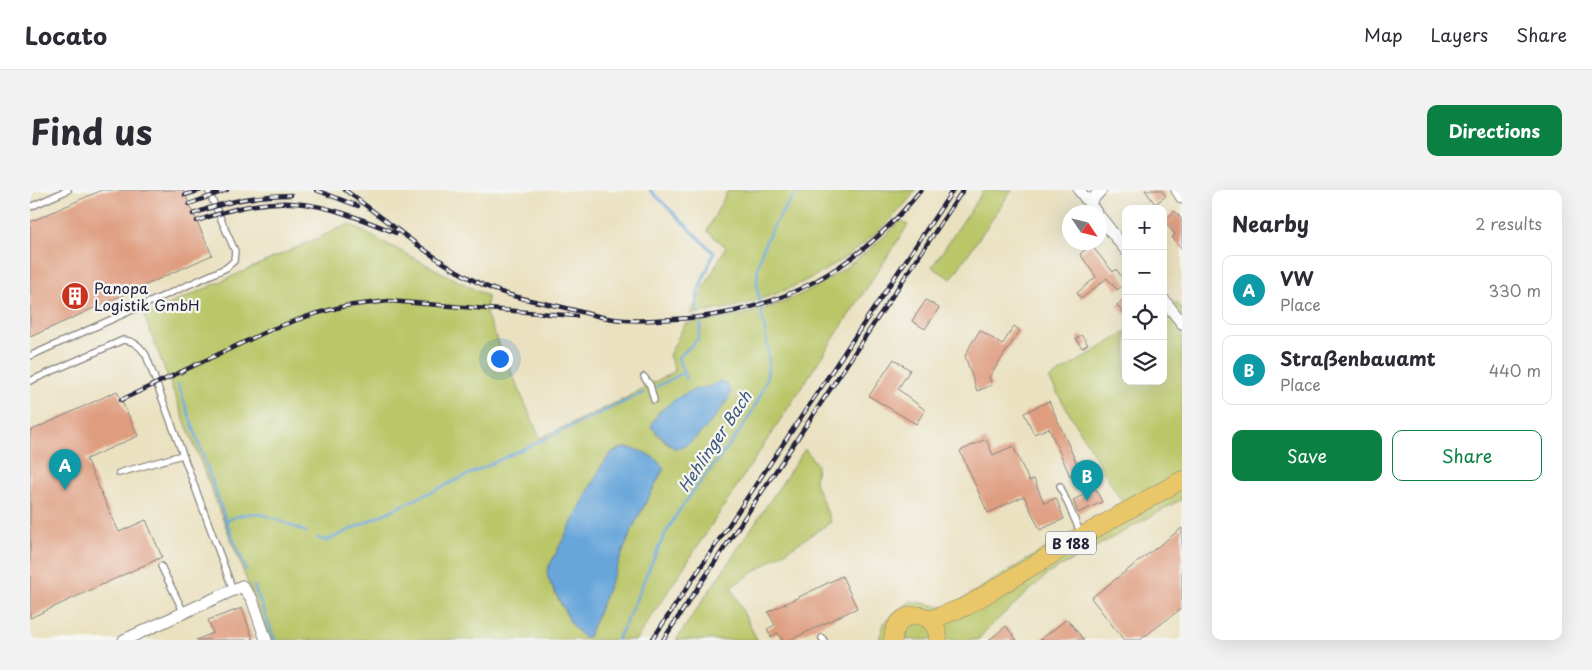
<!DOCTYPE html>
<meta charset="utf-8">
<style>
:root{--surface:#fff;--page:#f2f2f3;--text:#2b2b33;--muted:#7c7c81;--line:#e1e1e2;--accent:#0b8043}
body{margin:0;font-family:"Playpen Sans",sans-serif;background:var(--page);color:var(--text)}
.controls{position:absolute;right:15px;top:15px;display:grid;overflow:hidden;border-radius:10px;box-shadow:0 5px 20px #0002}
.controls button{width:45px;height:45px;display:grid;place-items:center;padding:0;border:0;border-bottom:1px solid var(--line);background:var(--surface);color:var(--text);font:25px sans-serif}
.compass{position:absolute;left:1032px;top:15px;width:45px;height:45px;border-radius:50%;background:var(--surface);box-shadow:0 5px 20px #0002;rotate:125deg}
.you{position:absolute;left:469px;top:168px;width:18px;height:18px;margin:-12px;border:4px solid #fff;border-radius:50%;background:#1a73e8;box-shadow:0 0 0 8px #1a73e833}
.badge{display:grid;place-items:center;width:32px;height:32px;border-radius:50%;background:var(--accent);color:#fff;font-size:16px;font-weight:700}
.pin{position:absolute;translate:-50% -41px;filter:drop-shadow(0 1px 2px #0008)}
.pin::after{content:'';position:absolute;top:26px;width:18px;height:15px;background:inherit;clip-path:polygon(0 0,100% 0,50% 100%)}
.list{margin:0;padding:0;list-style:none}
h2{display:flex;justify-content:space-between;align-items:center;height:65px;margin:0;padding:0 20px;font-size:21px}
h2 small{font-size:16px;font-weight:400;color:var(--muted)}
.list li{display:grid;grid-template-columns:32px 1fr auto;gap:15px;align-items:center;box-sizing:border-box;height:70px;margin:0 10px 10px;padding:0 10px;border:1px solid var(--line);border-radius:10px}
.list b{display:block;font-size:19px;white-space:nowrap}
.list p{margin:0;font-size:16px;white-space:nowrap;color:var(--muted)}
.list em{font-size:16px;font-style:normal;color:var(--muted)}
.actions{display:flex;gap:10px;padding:15px 20px}
.actions a{flex:1;padding:11px 0;border:1px solid var(--accent);border-radius:10px;text-align:center;font-size:18px;color:var(--accent)}
.actions .main{background:var(--accent);color:#fff}
.icon{flex:none;width:28px;height:28px;fill:none;stroke:currentColor;stroke-width:2;stroke-linecap:round;stroke-linejoin:round}
.map{position:relative;flex:none;width:1152px;height:450px;overflow:hidden;border-radius:10px}
header{display:flex;align-items:center;gap:30px;box-sizing:border-box;height:70px;padding:0 25px;background:var(--surface);border-bottom:1px solid var(--line)}
header strong{font-size:24px}
nav{display:flex;gap:28px;margin-inline-start:auto;font-size:18px}
.intro{display:flex;align-items:center;justify-content:space-between;box-sizing:border-box;height:120px;padding:0 30px}
h1{margin:0;font-size:35px}
.button{padding:12px 22px;border-radius:10px;background:var(--accent);color:#fff;font-size:18px;font-weight:700}
main{display:flex;gap:30px;padding:0 30px}
aside{flex:1;background:var(--surface);border-radius:10px;box-shadow:0 5px 20px #0002}
.map>svg:first-child{display:block}
.green{fill:#bac668;stroke:#6e7452;fill-rule:evenodd}
.water{fill:#68a6da;stroke:#45648a}
.lines{fill:none;stroke-linecap:round;stroke-linejoin:round}
.stream{stroke:#68a6da;stroke-width:2.5}
.building{fill:#df9d80}
.lane-casing{stroke:#86827e;stroke-width:8}
.street-casing{stroke:#86827e;stroke-width:13}
.primary-casing{stroke:#86827e;stroke-width:19}
.lane{stroke:#fff;stroke-width:5.5}
.street{stroke:#fff;stroke-width:11}
.primary{stroke:#e9c769;stroke-width:18}
.rail-casing{stroke:#22223b;stroke-width:4.5}
.rail{stroke:#f6f6f2;stroke-width:2.5;stroke-dasharray:8;stroke-linecap:butt}
.labels{text-anchor:middle;dominant-baseline:central;stroke-width:4.5;stroke-linejoin:round;paint-order:stroke}
.shield{fill:#f6f6f2;stroke:#626272;stroke-width:1}
.shield-label{font-size:14px;font-weight:bold;fill:#22223b}
.poi-label{font-size:15px;fill:#22223b;stroke:#f6f6f2;text-anchor:start}
.water-label{font-size:16px;font-style:italic;fill:#3e577b;stroke:#f6f6f2}
</style>
<header>
<strong>Locato</strong>
<nav><a>Map</a><a>Layers</a><a>Share</a></nav>
</header>
<div class="intro"><h1>Find us</h1><a class="button">Directions</a></div>
<main>
<div class="map">
<svg width="1152" height="450" viewBox="0 0 1152 450">
<rect width="100%" height="100%" fill="#f6f6f2"/>
<filter id="ink" filterUnits="userSpaceOnUse"><feTurbulence type="fractalNoise" baseFrequency=".02" numOctaves="2"/><feDisplacementMap in="SourceGraphic" scale="10" xChannelSelector="R" yChannelSelector="G"/><feConvolveMatrix kernelMatrix="1 2 1 2 8 2 1 2 1" color-interpolation-filters="sRGB"/></filter>
<filter id="wash" filterUnits="userSpaceOnUse"><feTurbulence type="fractalNoise" baseFrequency=".0096" numOctaves="4" result="noise"/><feDisplacementMap in="SourceGraphic" scale="20" xChannelSelector="R" yChannelSelector="G"/><feGaussianBlur stdDeviation="1.12" result="paint"/><feColorMatrix in="noise" values="0 0 0 0 0 0 0 0 0 0 0 0 0 0 0 0 0 1.4 0 .05"/><feComposite in="paint" operator="in"/></filter>
<g filter="url(#wash)">
<rect width="100%" height="100%" fill="#eae1c0"/>
<g class="green">
<path d="M 698,0 L 886,0 C 834,70 746,116 660,124 L 696,57 L 677,41 Z"/>
<path d="M 954,0 L 982,0 L 921,89 L 902,77 Z"/>
<path d="M 871,30 L 878,35 L 606,450 L 240,450 L 114,126 L 319,34 L 457,106 L 456,124 L 510,248 L 592,210 L 645,181 L 639,165 L 655,134 C 678,131 701,128 723,122 C 779,108 831,71 871,30 ZM 690,191 L 697,212 L 662,251 L 645,259 L 626,244 L 628,222 L 660,202 L 676,199 ZM 600,258 L 634,278 L 603,337 L 565,430 L 553,447 L 542,435 L 518,389 L 587,259 Z"/>
<path d="M 1146,112 L 1152,119 L 1152,309 L 1019,383 L 955,441 L 948,450 L 849,450 L 855,431 L 881,411 L 918,418 L 1092,312 L 1019,189 L 1096,142 L 1096,191 L 1133,191 L 1133,120 Z"/>
<path d="M 775,259 L 787,275 L 785,292 L 801,332 L 701,397 L 727,450 L 646,450 Z"/>
</g>
<g class="water">
<path d="M 690,191 L 697,194 L 701,203 C 695,217 661,260 645,259 L 621,237 C 626,221 645,208 661,201 C 672,197 678,199 690,191 Z"/>
<path d="M 593,258 C 610,258 624,265 634,278 L 603,337 L 560,443 L 558,447 L 553,447 L 542,435 L 518,388 L 517,380 L 571,277 L 581,263 Z"/>
</g>
<g class="lines">
<g class="stream">
<path d="M 620,0 L 684,63 L 667,104 L 667,121"/>
<path d="M 656,189 L 648,168 L 668,149 L 671,134"/>
<path d="M 148,194 L 196,331 L 216,380"/>
<path d="M 626,197 L 653,183"/>
<path d="M 196,331 C 227,314 246,330 276,342"/>
<path d="M 288,348 L 296,351 L 613,203"/>
<path d="M 224,396 L 245,450"/>
<path d="M 587,450 C 609,409 622,363 647,324 C 674,282 714,246 733,199 C 748,162 728,129 727,91 C 727,57 748,26 769,0"/>
</g>
</g>
<g id="blocks">
<g class="building">
<path d="M 72,0 L 153,0 L 182,65 L 0,147 L 0,32 Z"/>
<path d="M 1115,0 L 1131,0 L 1136,6 L 1125,14 Z"/>
<path d="M 1145,21 L 1152,30 L 1152,59 L 1142,47 L 1145,45 L 1134,30 Z"/>
<path d="M 1061,55 L 1083,82 L 1086,79 L 1096,93 L 1087,100 L 1077,88 L 1051,109 L 1047,103 L 1066,87 L 1050,64 Z"/>
<path d="M 1096,107 L 1096,126 L 1087,115 Z"/>
<path d="M 896,110 L 909,118 L 895,139 L 882,131 Z"/>
<path d="M 984,136 L 990,141 L 959,187 L 962,195 L 947,201 L 935,166 L 941,154 L 950,140 L 972,155 Z"/>
<path d="M 1051,145 L 1058,154 L 1052,158 L 1046,149 Z"/>
<path d="M 864,169 L 880,180 L 868,199 L 895,220 L 886,234 L 839,206 Z"/>
<path d="M 87,201 L 108,246 L 56,269 L 89,342 L 116,330 L 132,367 L 0,428 L 0,241 Z"/>
<path d="M 1019,211 L 1050,281 L 1040,286 L 1019,238 L 1004,244 L 994,223 Z"/>
<path d="M 956,249 L 963,265 L 983,256 L 999,291 L 1004,289 L 1014,313 L 1026,308 L 1034,329 L 1010,340 L 994,306 L 958,323 L 930,261 Z"/>
<path d="M 1066,299 L 1072,312 L 1048,323 L 1043,310 Z"/>
<path d="M 1152,338 L 1152,418 L 1110,450 L 1094,450 L 1061,408 Z"/>
<path d="M 812,386 L 827,418 L 760,450 L 752,450 L 748,443 L 741,447 L 737,439 L 745,435 L 738,422 Z"/>
<path d="M 212,418 L 223,450 L 166,450 L 183,443 L 178,430 Z"/>
<path d="M 1037,429 L 1054,450 L 1010,450 Z"/>
<path d="M 976,436 L 987,450 L 959,450 Z"/>
</g>
</g>
</g>
<g filter="url(#ink)">
<use href="#blocks" fill-opacity="0" stroke="#86827e" stroke-width="1"/>
<g class="lines">
<g class="lane-casing">
<g id="lane">
<path d="M 0,17 L 38,0"/>
<path d="M 0,166 L 196,78 L 204,71 L 205,61 L 178,0"/>
<path d="M 614,187 L 620,195 L 624,210"/>
<path d="M 0,191 L 93,150 C 104,151 109,155 116,165 L 203,400"/>
<path d="M 89,283 L 152,265"/>
<path d="M 1030,296 L 1051,344"/>
<path d="M 131,376 L 154,423"/>
<path d="M 792,448 L 794,450"/>
</g>
</g>
<g class="street-casing">
<g id="street">
<path d="M 1049,0 L 1066,22"/>
<path d="M 1147,0 L 1152,8"/>
<path d="M 1059,13 L 1071,0"/>
<path d="M 1070,27 L 1096,60"/>
<path d="M 1133,109 L 1152,133"/>
<path d="M 94,450 L 212,396 L 222,409 L 236,450"/>
</g>
</g>
<g class="primary-casing">
<g id="primary">
<path d="M 900,430 L 937,416 L 1052,346 L 1152,290"/>
<path d="M 863,450 C 864,417 908,417 908,450"/>
</g>
</g>
<use href="#lane" class="lane"/>
<use href="#street" class="street"/>
<use href="#primary" class="primary"/>
<g class="rail-casing">
<g id="rail">
<path d="M 286,0 L 328,16"/>
<path d="M 315,0 C 358,31 400,69 449,93 C 475,106 504,111 532,117 C 549,121 567,127 584,129 C 604,132 624,130 644,129 C 748,124 827,80 891,0"/>
<path d="M 155,5 L 171,0"/>
<path d="M 159,14 L 197,0"/>
<path d="M 163,24 C 196,11 226,5 261,5"/>
<path d="M 167,31 C 250,1 286,10 366,43"/>
<path d="M 91,210 L 242,139 L 284,124 L 315,116 L 359,111 L 546,126"/>
<path d="M 622,450 L 923,0"/>
<path d="M 633,450 L 933,0"/>
</g>
</g>
<use href="#rail" class="rail"/>
</g>
</g>
<defs>
<g id="building-disc" transform="scale(1.4375)"><circle r="9.5" fill="#c8321e" stroke="#f6f6f2"/><path d="M-4-6H4V6H1V3H-1V6H-4ZM-2.5-4.3h1.7v1.8h-1.7ZM.8-4.3h1.7v1.8H.8ZM-2.5-1h1.7V.8h-1.7ZM.8-1h1.7V.8H.8Z" fill="#fff"/></g>
</defs>
<g fill-rule="evenodd">
<use href="#building-disc" x="45" y="106"/>
</g>
<g class="labels">
<rect class="shield" x="1016" y="341.5" width="50" height="23" rx="4"/>
<g class="shield-label">
<text x="1041" y="353">B 188</text>
</g>
<g class="poi-label">
<text x="64" y="97">Panopa<tspan x="64" dy="17">Logistik GmbH</tspan></text>
</g>
<g class="water-label">
<text transform="translate(684 251) rotate(-56)">Hehlinger Bach</text>
</g>
</g>
</svg>
<div class="controls">
<button>+</button>
<button>−</button>
<button><svg class="icon" aria-label="locate" viewBox="0 0 24 24"><circle cx="12" cy="12" r="6"/><path d="M12 2v4M12 18v4M2 12h4M18 12h4"/></svg></button>
<button><svg class="icon" aria-label="layers" viewBox="0 0 24 24"><path d="M12 4l9 5-9 5-9-5zM3 14l9 5 9-5"/></svg></button>
</div>
<svg class="compass" viewBox="-18 -18 36 36"><path d="M0-13l5 13h-10z" fill="#e53935"/><path d="M0 13l5-13h-10z" fill="#7c7c81"/></svg>
<div class="you"></div>
<div class="pin badge" style="left:35px;top:300px;background:#0f9aa8">A</div>
<div class="pin badge" style="left:1057px;top:311px;background:#0f9aa8">B</div>
</div>
<aside>
<h2>Nearby<small>2 results</small></h2>
<ul class="list">
<li><span class="badge" style="background:#0f9aa8">A</span><div><b>VW</b><p>Place</p></div><em>330 m</em></li>
<li><span class="badge" style="background:#0f9aa8">B</span><div><b>Straßenbauamt</b><p>Place</p></div><em>440 m</em></li>
</ul>
<div class="actions"><a class="main">Save</a><a>Share</a></div>
</aside>
</main>
